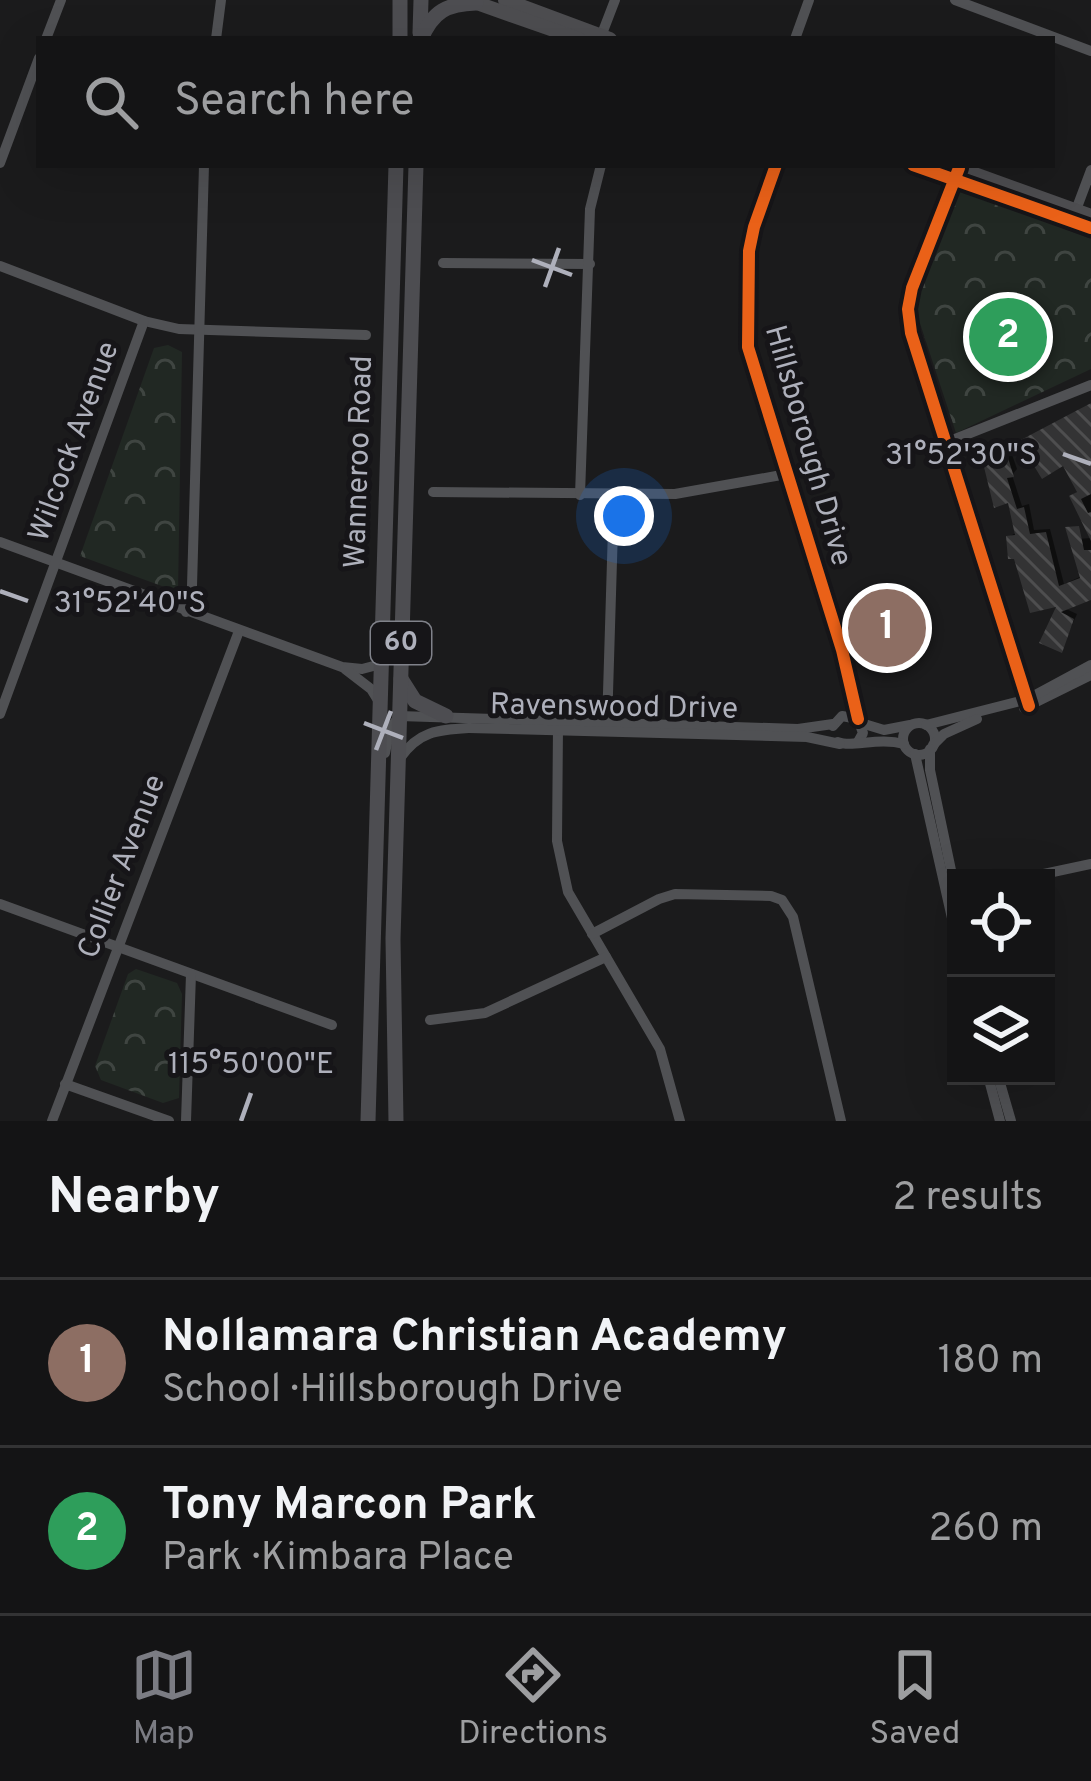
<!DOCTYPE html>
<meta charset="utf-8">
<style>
:root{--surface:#141415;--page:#1d1d1e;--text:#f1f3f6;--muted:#9d9ea0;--line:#333334;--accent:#7b7c83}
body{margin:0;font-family:Overpass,sans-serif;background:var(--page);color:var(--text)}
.controls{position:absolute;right:36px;bottom:36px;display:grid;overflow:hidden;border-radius:0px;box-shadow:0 12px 48px #0002}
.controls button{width:108px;height:108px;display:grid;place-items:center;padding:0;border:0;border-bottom:3px solid var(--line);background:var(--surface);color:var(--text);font:60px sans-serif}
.you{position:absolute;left:624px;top:516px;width:42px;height:42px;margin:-30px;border:9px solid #fff;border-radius:50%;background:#1a73e8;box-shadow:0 0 0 18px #1a73e833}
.badge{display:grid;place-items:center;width:78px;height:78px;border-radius:50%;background:var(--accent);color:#fff;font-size:39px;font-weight:700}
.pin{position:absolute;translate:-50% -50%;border:6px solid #fff;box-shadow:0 3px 12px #0006}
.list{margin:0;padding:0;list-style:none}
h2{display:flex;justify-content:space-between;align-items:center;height:156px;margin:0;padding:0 48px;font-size:51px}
h2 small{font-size:39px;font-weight:400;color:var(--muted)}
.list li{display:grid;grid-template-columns:78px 1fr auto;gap:36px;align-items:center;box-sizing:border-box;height:168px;padding:0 48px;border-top:3px solid var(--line)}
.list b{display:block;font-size:45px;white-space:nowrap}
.list p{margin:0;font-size:39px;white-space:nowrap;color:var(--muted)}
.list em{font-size:39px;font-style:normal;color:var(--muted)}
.icon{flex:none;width:66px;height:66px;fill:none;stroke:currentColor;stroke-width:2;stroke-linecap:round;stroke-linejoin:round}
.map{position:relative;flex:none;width:1091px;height:1121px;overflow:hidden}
.search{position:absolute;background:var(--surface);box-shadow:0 12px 48px #0002;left:36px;right:36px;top:36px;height:132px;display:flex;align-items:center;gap:30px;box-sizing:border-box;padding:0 42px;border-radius:0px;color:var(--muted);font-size:45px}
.sheet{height:492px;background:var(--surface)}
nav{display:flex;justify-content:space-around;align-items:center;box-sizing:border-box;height:168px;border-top:3px solid var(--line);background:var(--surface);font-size:33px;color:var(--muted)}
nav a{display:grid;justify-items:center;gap:6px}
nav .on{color:var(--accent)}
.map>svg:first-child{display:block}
.park{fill:url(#park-crowns)}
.shadow{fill:#0007}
.building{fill:url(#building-back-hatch)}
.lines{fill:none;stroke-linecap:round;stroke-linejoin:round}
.minor{stroke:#505154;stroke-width:10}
.major{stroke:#4d4d50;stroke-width:14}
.highway{stroke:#4d4d51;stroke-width:15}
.cycleway-casing{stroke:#161518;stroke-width:20}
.cycleway{stroke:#ea6118;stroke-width:12}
.ticks{fill:none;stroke:#aeb0bb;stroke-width:4.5}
.labels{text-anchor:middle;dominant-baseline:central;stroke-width:10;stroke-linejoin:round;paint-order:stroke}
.shield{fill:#161518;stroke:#80828a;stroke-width:3}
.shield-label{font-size:27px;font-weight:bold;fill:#aeb0bb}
.street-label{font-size:30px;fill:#aeb0bb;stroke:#161518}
.ticks-label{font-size:30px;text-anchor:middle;fill:#aeb0bb;stroke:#161518;stroke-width:10;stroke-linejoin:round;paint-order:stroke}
</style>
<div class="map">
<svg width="1091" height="1121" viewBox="0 0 1091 1121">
<defs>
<pattern id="park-crowns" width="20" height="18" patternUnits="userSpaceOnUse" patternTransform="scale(3)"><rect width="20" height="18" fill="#212823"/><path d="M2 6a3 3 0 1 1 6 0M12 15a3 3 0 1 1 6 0" fill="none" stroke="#3f4541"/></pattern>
<pattern id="building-back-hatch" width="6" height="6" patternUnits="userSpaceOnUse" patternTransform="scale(3)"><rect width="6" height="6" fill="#333334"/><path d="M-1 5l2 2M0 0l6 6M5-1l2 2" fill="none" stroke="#4e4e4f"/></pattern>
</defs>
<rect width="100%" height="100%" fill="#1b1b1c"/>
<g class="park">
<path d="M 957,188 L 1091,239 L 1091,369 L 956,433 L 914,305 Z"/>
<path d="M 168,345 L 182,352 L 178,592 L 80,556 L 154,348 Z"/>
<path d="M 136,969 L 177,983 L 182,994 L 179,1098 L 163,1103 L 101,1080 L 95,1066 L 128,974 Z"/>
</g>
<g class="shadow">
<path d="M 1091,403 L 1091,524 L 1072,496 L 1079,490 L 1064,462 L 1032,457 L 1017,444 Z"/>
<path d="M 1007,440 L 1017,469 L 1012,475 L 1022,506 L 1029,504 L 1034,530 L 1050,529 L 1064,584 L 1082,576 L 1078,539 L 1091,538 L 1091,597 L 1064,608 L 1077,614 L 1061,650 L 1043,641 L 1061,602 L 1009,537 L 1017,532 L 1010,499 L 984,453 Z"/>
</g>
<g class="building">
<path d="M 1091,403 L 1091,494 L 1081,499 L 1088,513 L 1091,512 L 1091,541 L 1069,496 L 1077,492 L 1063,466 L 1042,479 L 1031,461 L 1025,465 L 1013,444 Z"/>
<path d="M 1003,442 L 1014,477 L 1007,478 L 1017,509 L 1024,507 L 1030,534 L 1046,532 L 1059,586 L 1080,578 L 1065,527 L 1079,526 L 1084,550 L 1091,550 L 1091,600 L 1061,612 L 1074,619 L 1062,653 L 1039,643 L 1056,607 L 1030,613 L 1014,559 L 1008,559 L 1006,536 L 1015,535 L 1008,503 L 994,508 L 984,467 L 980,468 L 976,457 Z"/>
</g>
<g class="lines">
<g class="minor">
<path d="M 955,0 L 1091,51"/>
<path d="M 46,39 L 61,0"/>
<path d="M 216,39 L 221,0"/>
<path d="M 600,39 L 615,0"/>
<path d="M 795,39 L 809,0"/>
<path d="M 0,163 L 39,58"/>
<path d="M 776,165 L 754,227 L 749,251 L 748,347 L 842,650 L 858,719"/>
<path d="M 956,173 C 935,221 903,280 911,333 L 1029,706"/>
<path d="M 1073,218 L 1091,170"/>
<path d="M 443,263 L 590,264"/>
<path d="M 0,266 L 144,321 L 179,329 L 366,335"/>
<path d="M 945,443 L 1091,385"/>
<path d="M 433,492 L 675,494 L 787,474"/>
<path d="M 580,495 L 590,209 L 601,165"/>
<path d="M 0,542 L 342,667 L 362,669 L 381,664"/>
<path d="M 186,612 L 192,586 L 204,165"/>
<path d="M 345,669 L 371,689 L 379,702"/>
<path d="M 1024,708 L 1091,675"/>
<path d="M 0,714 L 144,321"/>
<path d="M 861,723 L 884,730 L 910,725"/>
<circle cx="919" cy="739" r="16"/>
<path d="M 926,725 L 1028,699 L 1091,665"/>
<path d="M 607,726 L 614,495"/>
<path d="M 833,726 L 842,716 L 858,719 L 863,733 L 858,742"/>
<path d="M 558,727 L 557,841 L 568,892 L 660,1049 L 680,1121"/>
<path d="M 838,742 C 852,748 878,737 904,744"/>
<path d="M 933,745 L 944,734 L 977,719"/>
<path d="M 930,749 L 930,770 L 956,894"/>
<path d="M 385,753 L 390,729 L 399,716 L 798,729 L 833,724"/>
<path d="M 915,754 L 956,936"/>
<path d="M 400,758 C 419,731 437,730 469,728 L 807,737 L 840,744"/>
<path d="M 1025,878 L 1091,864"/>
<path d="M 0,904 L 332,1025"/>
<path d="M 592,934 L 659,899 L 675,894 L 771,896 L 782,900 L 793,917 L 841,1121"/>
<path d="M 430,1020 L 485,1013 L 606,957"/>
<path d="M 988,1076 L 1000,1121"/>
<path d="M 998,1076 L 1011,1121"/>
<path d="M 65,1084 L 169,1121"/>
<path d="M 52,1121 L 239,631"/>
<path d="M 186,1121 L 191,974"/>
</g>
<g class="major">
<path d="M 505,0 L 610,39"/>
<path d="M 471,1 L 579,39"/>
<path d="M 913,165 L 1091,228"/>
<path d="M 950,165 L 1091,216"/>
</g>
<g class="highway">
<path d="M 420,33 L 421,0"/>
<path d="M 400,39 L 400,0"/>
<path d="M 421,39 C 433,11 447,4 476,3"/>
<path d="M 401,679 L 415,701 L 446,716"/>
<path d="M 368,1121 L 396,165"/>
<path d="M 396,1121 L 393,939 L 416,165"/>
</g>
<g class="cycleway-casing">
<g id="cycleway">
<path d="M 776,165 L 754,227 L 749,251 L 748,347 L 842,650 L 858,719"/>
<path d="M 913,165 L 1091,228"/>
<path d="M 959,168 L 912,288 L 908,309 L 911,333 L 1029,706"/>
</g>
</g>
<use href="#cycleway" class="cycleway"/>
</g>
<path class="ticks" d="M 532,260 L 572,275M 545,287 L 559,248M 1063,454 L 1091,464M 0,591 L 28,601M 364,723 L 403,738M 376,750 L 391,711M 241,1121 L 251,1093"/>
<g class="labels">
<rect class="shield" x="371" y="622" width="60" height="42" rx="9"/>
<g class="shield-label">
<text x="401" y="643">60</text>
</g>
<g class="street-label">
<text transform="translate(75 442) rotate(-70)">Wilcock Avenue</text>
<text transform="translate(807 446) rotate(74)">Hillsborough Drive</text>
<text transform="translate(360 462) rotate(-88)">Wanneroo Road</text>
<text transform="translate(614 708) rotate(1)">Ravenswood Drive</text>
<text transform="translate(123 867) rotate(-69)">Collier Avenue</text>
</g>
</g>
<g class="ticks-label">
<text x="961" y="464">31°52'30"S</text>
<text x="130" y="612">31°52'40"S</text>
<text x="251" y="1073">115°50'00"E</text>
</g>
</svg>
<div class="controls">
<button><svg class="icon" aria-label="locate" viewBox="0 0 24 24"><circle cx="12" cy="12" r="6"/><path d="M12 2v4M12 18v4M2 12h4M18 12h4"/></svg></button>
<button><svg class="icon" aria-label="layers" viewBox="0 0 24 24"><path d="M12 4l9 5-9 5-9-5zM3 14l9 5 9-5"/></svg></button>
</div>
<div class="you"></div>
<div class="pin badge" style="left:887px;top:628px;background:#8d6e63">1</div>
<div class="pin badge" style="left:1008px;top:337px;background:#2e9e5b">2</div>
<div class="search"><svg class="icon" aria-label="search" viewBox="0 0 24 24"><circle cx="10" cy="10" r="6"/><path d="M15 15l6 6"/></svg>Search here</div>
</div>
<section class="sheet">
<h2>Nearby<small>2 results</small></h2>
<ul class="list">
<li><span class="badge" style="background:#8d6e63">1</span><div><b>Nollamara Christian Academy</b><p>School · Hillsborough Drive</p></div><em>180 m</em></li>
<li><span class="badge" style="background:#2e9e5b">2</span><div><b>Tony Marcon Park</b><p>Park · Kimbara Place</p></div><em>260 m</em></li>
</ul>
</section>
<nav>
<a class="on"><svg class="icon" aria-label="map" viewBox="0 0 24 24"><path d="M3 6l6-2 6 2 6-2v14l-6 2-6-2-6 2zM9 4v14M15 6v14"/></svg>Map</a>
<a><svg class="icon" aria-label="directions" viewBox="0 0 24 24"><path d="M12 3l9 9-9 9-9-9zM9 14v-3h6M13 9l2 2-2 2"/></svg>Directions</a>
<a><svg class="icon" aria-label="saved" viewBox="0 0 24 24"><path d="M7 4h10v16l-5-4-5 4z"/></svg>Saved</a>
</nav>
